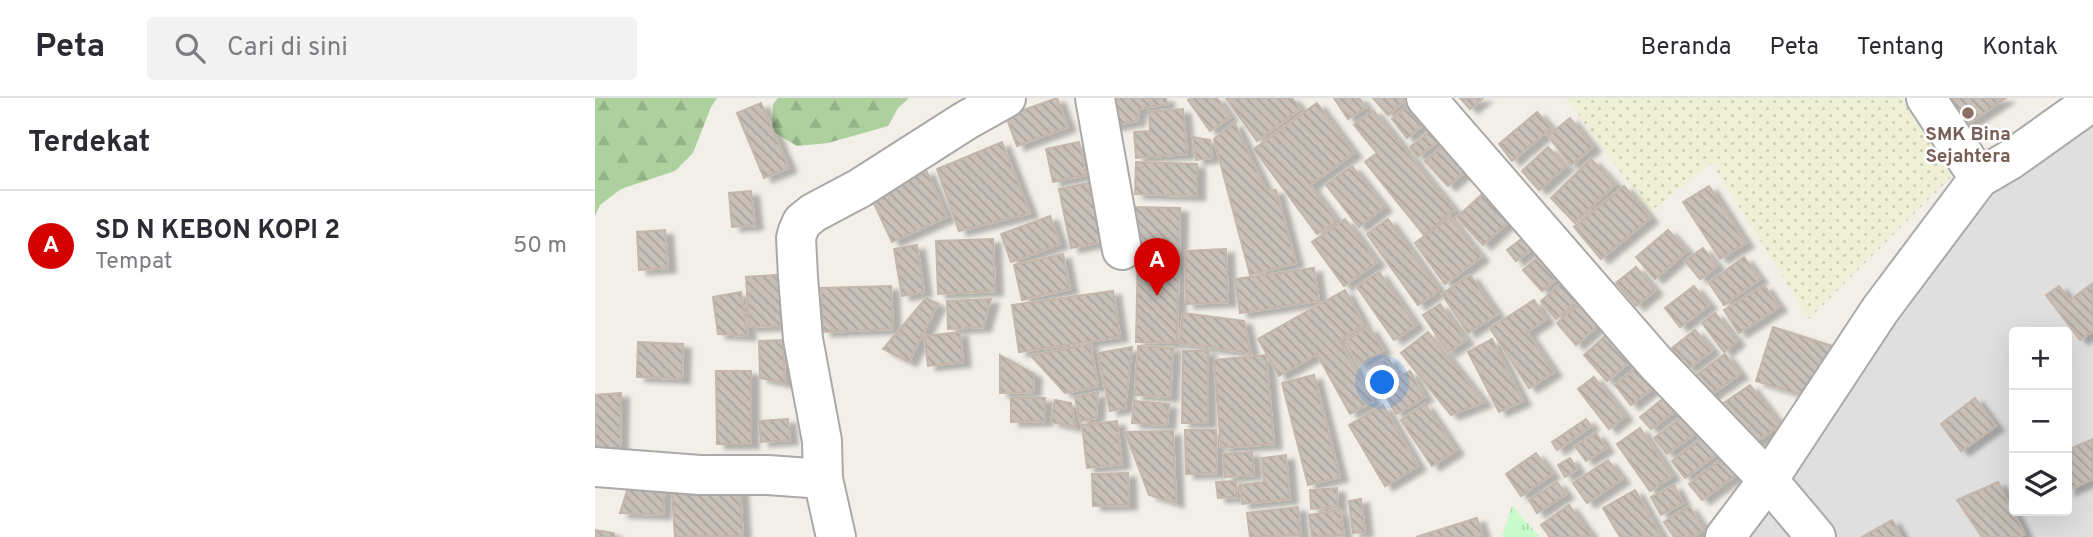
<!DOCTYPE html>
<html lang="id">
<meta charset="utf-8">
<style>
:root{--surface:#fff;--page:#f2f2f3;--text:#2b2b33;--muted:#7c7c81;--line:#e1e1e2;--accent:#d40000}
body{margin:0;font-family:Overpass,sans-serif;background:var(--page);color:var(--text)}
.controls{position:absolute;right:21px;bottom:21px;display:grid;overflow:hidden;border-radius:7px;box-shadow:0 7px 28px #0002}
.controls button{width:63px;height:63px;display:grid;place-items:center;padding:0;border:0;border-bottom:2px solid var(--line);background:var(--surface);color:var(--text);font:35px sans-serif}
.you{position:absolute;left:788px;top:285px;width:24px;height:24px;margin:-18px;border:5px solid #fff;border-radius:50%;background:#1a73e8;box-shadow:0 0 0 10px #1a73e833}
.badge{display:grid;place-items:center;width:46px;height:46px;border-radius:50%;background:var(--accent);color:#fff;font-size:23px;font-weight:700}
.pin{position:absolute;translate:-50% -58px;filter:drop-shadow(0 2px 4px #0008)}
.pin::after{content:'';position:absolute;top:37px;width:24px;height:21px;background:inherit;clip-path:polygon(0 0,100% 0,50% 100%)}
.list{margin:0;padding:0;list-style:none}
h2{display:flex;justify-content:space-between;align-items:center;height:91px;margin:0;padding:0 28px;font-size:30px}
h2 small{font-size:23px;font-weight:400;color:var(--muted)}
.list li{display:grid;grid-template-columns:46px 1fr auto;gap:21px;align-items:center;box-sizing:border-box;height:112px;padding:0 28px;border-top:2px solid var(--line)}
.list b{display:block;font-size:26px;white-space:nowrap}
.list p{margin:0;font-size:23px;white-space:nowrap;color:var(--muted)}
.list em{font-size:23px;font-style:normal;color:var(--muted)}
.icon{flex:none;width:38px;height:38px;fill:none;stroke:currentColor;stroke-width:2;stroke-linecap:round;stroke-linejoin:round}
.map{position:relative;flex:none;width:1498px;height:439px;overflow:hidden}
header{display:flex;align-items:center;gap:42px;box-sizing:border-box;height:98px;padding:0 35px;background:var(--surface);border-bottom:2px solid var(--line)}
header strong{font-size:33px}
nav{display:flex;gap:38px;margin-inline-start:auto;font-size:24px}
.search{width:490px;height:63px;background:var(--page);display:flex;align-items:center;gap:18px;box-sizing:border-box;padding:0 24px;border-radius:7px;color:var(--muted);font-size:26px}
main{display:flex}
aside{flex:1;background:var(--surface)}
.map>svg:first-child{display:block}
.residential{fill:#e0dfdf;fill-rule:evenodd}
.farmland{fill:url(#farmland-dots)}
.forest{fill:url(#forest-firs)}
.park{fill:url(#park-tufts)}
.building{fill:url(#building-back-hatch);stroke:#c4b6ab;stroke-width:2;filter:url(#shadow)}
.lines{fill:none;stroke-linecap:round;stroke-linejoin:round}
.minor-casing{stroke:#a9a9a9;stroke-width:42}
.minor{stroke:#fff;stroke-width:38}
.education-dot{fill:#8d6e63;stroke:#fff;stroke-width:2.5}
.labels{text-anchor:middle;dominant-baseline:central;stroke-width:5;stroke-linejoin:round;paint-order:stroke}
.education-label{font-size:19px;font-weight:bold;fill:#785e54;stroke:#fff}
</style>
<header>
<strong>Peta</strong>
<div class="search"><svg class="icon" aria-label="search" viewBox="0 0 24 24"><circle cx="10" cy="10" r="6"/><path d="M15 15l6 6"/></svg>Cari di sini</div>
<nav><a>Beranda</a><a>Peta</a><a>Tentang</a><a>Kontak</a></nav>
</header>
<main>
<aside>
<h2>Terdekat<small></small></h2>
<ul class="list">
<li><span class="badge">A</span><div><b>SD N KEBON KOPI 2</b><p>Tempat</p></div><em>50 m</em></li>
</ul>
</aside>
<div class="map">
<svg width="1498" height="439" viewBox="0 0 1498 439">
<defs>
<pattern id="farmland-dots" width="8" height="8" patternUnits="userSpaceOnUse" patternTransform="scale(1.75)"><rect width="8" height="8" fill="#eef0d5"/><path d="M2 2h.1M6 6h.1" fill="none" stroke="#ccceb7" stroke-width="1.8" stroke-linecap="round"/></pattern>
<pattern id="forest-firs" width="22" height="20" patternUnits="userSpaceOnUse" patternTransform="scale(1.75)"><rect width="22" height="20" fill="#add19e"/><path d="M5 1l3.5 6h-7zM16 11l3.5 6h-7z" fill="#95b388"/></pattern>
<pattern id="park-tufts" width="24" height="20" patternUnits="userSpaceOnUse" patternTransform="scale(1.75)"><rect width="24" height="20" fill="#c8facc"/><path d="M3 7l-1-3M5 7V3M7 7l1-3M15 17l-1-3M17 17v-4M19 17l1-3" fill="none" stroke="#acd6af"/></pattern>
<pattern id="building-back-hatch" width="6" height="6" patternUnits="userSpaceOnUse" patternTransform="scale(1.75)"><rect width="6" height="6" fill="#c7bfb8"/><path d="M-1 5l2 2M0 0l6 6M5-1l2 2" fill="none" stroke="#aba49e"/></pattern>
<filter id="shadow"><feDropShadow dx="8" dy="4.5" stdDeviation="2" flood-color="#0004"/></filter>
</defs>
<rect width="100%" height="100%" fill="#f2efe9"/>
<path class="residential" d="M 1498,9 L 1498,439 L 1137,439 L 1390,92 ZM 1419,234 L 1472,234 L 1472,413 L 1419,413 Z"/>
<path class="farmland" d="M 971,0 L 1306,0 L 1358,77 L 1214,221 L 1117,65 L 1055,114 Z"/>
<g class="forest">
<path d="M 0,0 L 122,0 L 116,9 L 98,55 L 80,73 L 26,91 L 5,107 L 0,118 Z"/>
<path d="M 183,0 L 314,0 L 303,10 L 293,28 L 233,45 L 202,48 L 177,33 L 178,6 Z"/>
</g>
<path class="park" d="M 917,408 L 945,439 L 907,439 Z"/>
<g class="building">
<path d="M 462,0 L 473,29 L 422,48 L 411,18 Z"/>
<path d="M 511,0 L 571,0 L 572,6 L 544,11 L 542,23 L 516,28 Z"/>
<path d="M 596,0 L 622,0 L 635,19 L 615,33 L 593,2 Z"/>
<path d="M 631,0 L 697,0 L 705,11 L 662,43 Z"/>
<path d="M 739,0 L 764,0 L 771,9 L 753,21 Z"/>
<path d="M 778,0 L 812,0 L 793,17 Z"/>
<path d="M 821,0 L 837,19 L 812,40 L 797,21 Z"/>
<path d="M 865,0 L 888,0 L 875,11 Z"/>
<path d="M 1348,0 L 1411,0 L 1368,29 Z"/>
<path d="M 166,5 L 194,70 L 169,80 L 142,15 Z"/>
<path d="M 722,5 L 759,55 L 715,87 L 741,122 L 722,136 L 659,51 Z"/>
<path d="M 588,11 L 592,56 L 541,60 L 539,34 L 555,33 L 554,14 Z"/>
<path d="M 778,12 L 859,112 L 829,137 L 770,64 L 782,55 L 759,27 Z"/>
<path d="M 942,14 L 956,30 L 917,63 L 904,46 Z"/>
<path d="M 975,20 L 998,49 L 976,67 L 953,38 Z"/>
<path d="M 639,24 L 671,92 L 681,92 L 701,165 L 655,177 L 619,41 Z"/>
<path d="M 845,26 L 853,35 L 823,59 L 815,49 Z"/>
<path d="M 598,39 L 615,42 L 617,60 L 601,62 Z"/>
<path d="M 857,40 L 879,66 L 853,88 L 830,63 Z"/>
<path d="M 407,44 L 435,115 L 364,133 L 342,71 Z"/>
<path d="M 484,44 L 491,77 L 458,84 L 451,51 Z"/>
<path d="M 953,49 L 971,68 L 944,92 L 927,73 Z"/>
<path d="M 996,61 L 1020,86 L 980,125 L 956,100 Z"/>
<path d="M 541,64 L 602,66 L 602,98 L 540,96 Z"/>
<path d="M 757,68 L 789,109 L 764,129 L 731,87 Z"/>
<path d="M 331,72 L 352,119 L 297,144 L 275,97 Z"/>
<path d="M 509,82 L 521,141 L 476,150 L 464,91 Z"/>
<path d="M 1029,88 L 1055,120 L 1006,161 L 979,129 Z"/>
<path d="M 1114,88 L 1151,145 L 1125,161 L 1088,104 Z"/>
<path d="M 895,89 L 921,117 L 888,147 L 862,119 Z"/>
<path d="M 156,93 L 160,127 L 137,129 L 134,95 Z"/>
<path d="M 536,109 L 585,110 L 582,245 L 541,244 L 543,153 Z"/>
<path d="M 455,118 L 465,146 L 416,164 L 406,136 Z"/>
<path d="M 855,119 L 886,159 L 850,186 L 820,145 Z"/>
<path d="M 750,121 L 782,164 L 749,188 L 717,144 Z"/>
<path d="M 793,121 L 844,192 L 823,207 L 772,136 Z"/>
<path d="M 70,132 L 73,170 L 44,172 L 42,134 Z"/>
<path d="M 1073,132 L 1092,153 L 1060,181 L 1041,159 Z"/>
<path d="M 937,133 L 946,144 L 921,163 L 912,152 Z"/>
<path d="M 398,141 L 400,193 L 343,196 L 341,143 Z"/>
<path d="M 322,147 L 329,194 L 307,198 L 299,151 Z"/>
<path d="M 954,150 L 973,171 L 947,193 L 928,172 Z"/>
<path d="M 1108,150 L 1122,168 L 1105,181 L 1090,163 Z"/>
<path d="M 631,151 L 633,204 L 591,206 L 590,153 Z"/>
<path d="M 468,156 L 475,191 L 427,202 L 419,167 Z"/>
<path d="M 1149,159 L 1165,181 L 1129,207 L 1114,185 Z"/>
<path d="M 1041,169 L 1060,192 L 1041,208 L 1021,185 Z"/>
<path d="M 719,170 L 724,203 L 645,215 L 640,181 Z"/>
<path d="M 784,174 L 821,227 L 799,242 L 762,189 Z"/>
<path d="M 194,176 L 197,227 L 154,229 L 151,179 Z"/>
<path d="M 977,176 L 992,193 L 961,221 L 946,203 Z"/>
<path d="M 875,177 L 902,216 L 873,235 L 847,196 Z"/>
<path d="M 1498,185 L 1498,233 L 1485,242 L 1451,197 L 1464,188 L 1475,202 Z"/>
<path d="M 1169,187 L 1184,209 L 1144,235 L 1129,212 Z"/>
<path d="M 296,188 L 298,231 L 228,234 L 226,190 Z"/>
<path d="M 1099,188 L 1114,207 L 1085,229 L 1070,210 Z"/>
<path d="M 750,192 L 769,227 L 744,242 L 778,303 L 755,316 L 722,256 L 684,278 L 663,241 Z"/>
<path d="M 518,193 L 525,239 L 424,254 L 417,207 Z"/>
<path d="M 146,194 L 153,238 L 123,236 L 118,199 Z"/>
<path d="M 995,197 L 1014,218 L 981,247 L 962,225 Z"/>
<path d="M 331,200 L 343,206 L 314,264 L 288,251 Z"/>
<path d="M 396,201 L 388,229 L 353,231 L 352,203 Z"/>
<path d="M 939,202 L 951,221 L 932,234 L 959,274 L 934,290 L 895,230 Z"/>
<path d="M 845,206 L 871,242 L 853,254 L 828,217 Z"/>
<path d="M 588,215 L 649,223 L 656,255 L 584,245 Z"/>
<path d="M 1120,215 L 1142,243 L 1129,254 L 1107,225 Z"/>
<path d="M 1021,228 L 1045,255 L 1012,283 L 989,257 Z"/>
<path d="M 774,229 L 788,252 L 764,267 L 750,243 Z"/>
<path d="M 1178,229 L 1237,248 L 1220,301 L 1161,283 Z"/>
<path d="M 1100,232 L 1117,252 L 1093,271 L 1077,250 Z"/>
<path d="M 365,234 L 368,264 L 333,268 L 329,238 Z"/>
<path d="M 833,234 L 889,304 L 856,317 L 806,255 Z"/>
<path d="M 897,241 L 928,303 L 904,314 L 873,254 Z"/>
<path d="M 188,242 L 190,285 L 165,280 L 164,243 Z"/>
<path d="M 43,244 L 88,246 L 87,281 L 42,279 Z"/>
<path d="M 495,246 L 503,288 L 470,295 L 436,258 Z"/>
<path d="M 543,248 L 578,250 L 575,299 L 540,297 Z"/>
<path d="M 537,249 L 530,310 L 515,313 L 503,255 Z"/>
<path d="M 588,253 L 613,253 L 613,325 L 587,325 Z"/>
<path d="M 1130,256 L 1145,276 L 1111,300 L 1096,281 Z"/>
<path d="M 405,257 L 439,276 L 438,294 L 405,295 Z"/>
<path d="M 671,257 L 679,346 L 626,350 L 619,262 Z"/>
<path d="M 793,260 L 804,279 L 815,273 L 830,299 L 801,316 L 775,270 Z"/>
<path d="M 1048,264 L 1064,285 L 1036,307 L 1020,287 Z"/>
<path d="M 121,273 L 156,273 L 156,346 L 122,346 Z"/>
<path d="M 719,277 L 745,379 L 713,387 L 687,285 Z"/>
<path d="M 999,279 L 1030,318 L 1014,331 L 983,291 Z"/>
<path d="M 1155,287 L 1185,327 L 1153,349 L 1124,308 Z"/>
<path d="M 503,294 L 501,320 L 485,323 L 480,299 Z"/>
<path d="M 26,295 L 25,353 L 0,349 L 0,297 Z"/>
<path d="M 1075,295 L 1085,309 L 1056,331 L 1045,319 Z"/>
<path d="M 416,300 L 450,300 L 450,323 L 416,324 Z"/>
<path d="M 1380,300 L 1401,328 L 1366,353 L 1346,326 Z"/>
<path d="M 460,302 L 476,305 L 480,329 L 456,324 Z"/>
<path d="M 539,303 L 574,306 L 572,327 L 537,325 Z"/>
<path d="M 830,306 L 861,352 L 837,368 L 806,322 Z"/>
<path d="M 788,307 L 823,368 L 790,388 L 754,327 Z"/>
<path d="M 1086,320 L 1099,336 L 1072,356 L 1059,340 Z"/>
<path d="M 193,321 L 195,342 L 166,344 L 164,323 Z"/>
<path d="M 991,321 L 996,328 L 962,352 L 957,344 Z"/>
<path d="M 522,323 L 527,366 L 492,370 L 487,327 Z"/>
<path d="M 1045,330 L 1077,378 L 1055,393 L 1022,346 Z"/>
<path d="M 590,332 L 621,332 L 622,375 L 591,376 Z"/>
<path d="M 578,333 L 581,405 L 554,397 L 530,334 Z"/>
<path d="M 1115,333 L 1128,351 L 1090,380 L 1077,363 Z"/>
<path d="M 1001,335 L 1011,350 L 991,363 L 980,348 Z"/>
<path d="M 1498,341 L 1498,381 L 1472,393 L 1472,352 Z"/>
<path d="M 657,354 L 659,377 L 630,379 L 628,356 Z"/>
<path d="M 941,355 L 957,376 L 926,398 L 911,376 Z"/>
<path d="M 691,357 L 695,401 L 647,406 L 645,387 L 669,384 L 667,360 Z"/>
<path d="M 1132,357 L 1145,374 L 1107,402 L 1094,386 Z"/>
<path d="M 975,360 L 982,371 L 970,379 L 963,367 Z"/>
<path d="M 1013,362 L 1027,381 L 992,405 L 978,385 Z"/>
<path d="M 38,374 L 70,385 L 68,417 L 25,415 Z"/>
<path d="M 533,375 L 534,407 L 498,408 L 497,376 Z"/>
<path d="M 641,383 L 642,399 L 623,400 L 621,384 Z"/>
<path d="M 962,384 L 971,396 L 942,415 L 934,402 Z"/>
<path d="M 1403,384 L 1430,436 L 1424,439 L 1387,439 L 1362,402 Z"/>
<path d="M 1079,387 L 1088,405 L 1066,417 L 1056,399 Z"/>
<path d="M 742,390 L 743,409 L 716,411 L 715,392 Z"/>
<path d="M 145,391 L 148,438 L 80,439 L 77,395 Z"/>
<path d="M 1040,392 L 1067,439 L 1025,439 L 1008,410 Z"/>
<path d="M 766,401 L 770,434 L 758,435 L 754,403 Z"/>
<path d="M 974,407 L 997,439 L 955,439 L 946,427 Z"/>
<path d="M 1094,408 L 1109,431 L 1097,439 L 1079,439 L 1069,424 Z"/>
<path d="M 703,409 L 706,437 L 655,439 L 652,415 Z"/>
<path d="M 745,412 L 749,437 L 717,439 L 714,417 Z"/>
<path d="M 882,420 L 888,439 L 821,439 Z"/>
<path d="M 1297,422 L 1307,439 L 1267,439 Z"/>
<path d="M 0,432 L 19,435 L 19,439 L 0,439 Z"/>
</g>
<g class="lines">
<g class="minor-casing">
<g id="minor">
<path d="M 500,0 L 527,152"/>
<path d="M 831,0 L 1060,264 L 1173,382 L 1221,439"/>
<path d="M 1331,0 L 1384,80"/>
<path d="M 0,369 L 105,377 L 173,377 L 228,381"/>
<path d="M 241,439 L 228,381 L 227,343 L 208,241 L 203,179 L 201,140 L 203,133 L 207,124 L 218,115 L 265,90 L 370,23 L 411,0"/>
<path d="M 1130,439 L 1173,382 L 1285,212 L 1384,80 L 1415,62 L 1498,3"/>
</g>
</g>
<use href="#minor" class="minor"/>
</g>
<circle class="education-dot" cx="1373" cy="15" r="7"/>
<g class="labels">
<g class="education-label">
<text x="1373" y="37">SMK Bina<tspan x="1373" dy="22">Sejahtera</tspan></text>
</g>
</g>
</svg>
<div class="controls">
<button>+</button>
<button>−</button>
<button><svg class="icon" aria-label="layers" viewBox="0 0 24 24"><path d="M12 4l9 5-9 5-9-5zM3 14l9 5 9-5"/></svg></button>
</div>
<div class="you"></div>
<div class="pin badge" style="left:562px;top:198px">A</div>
</div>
</main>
